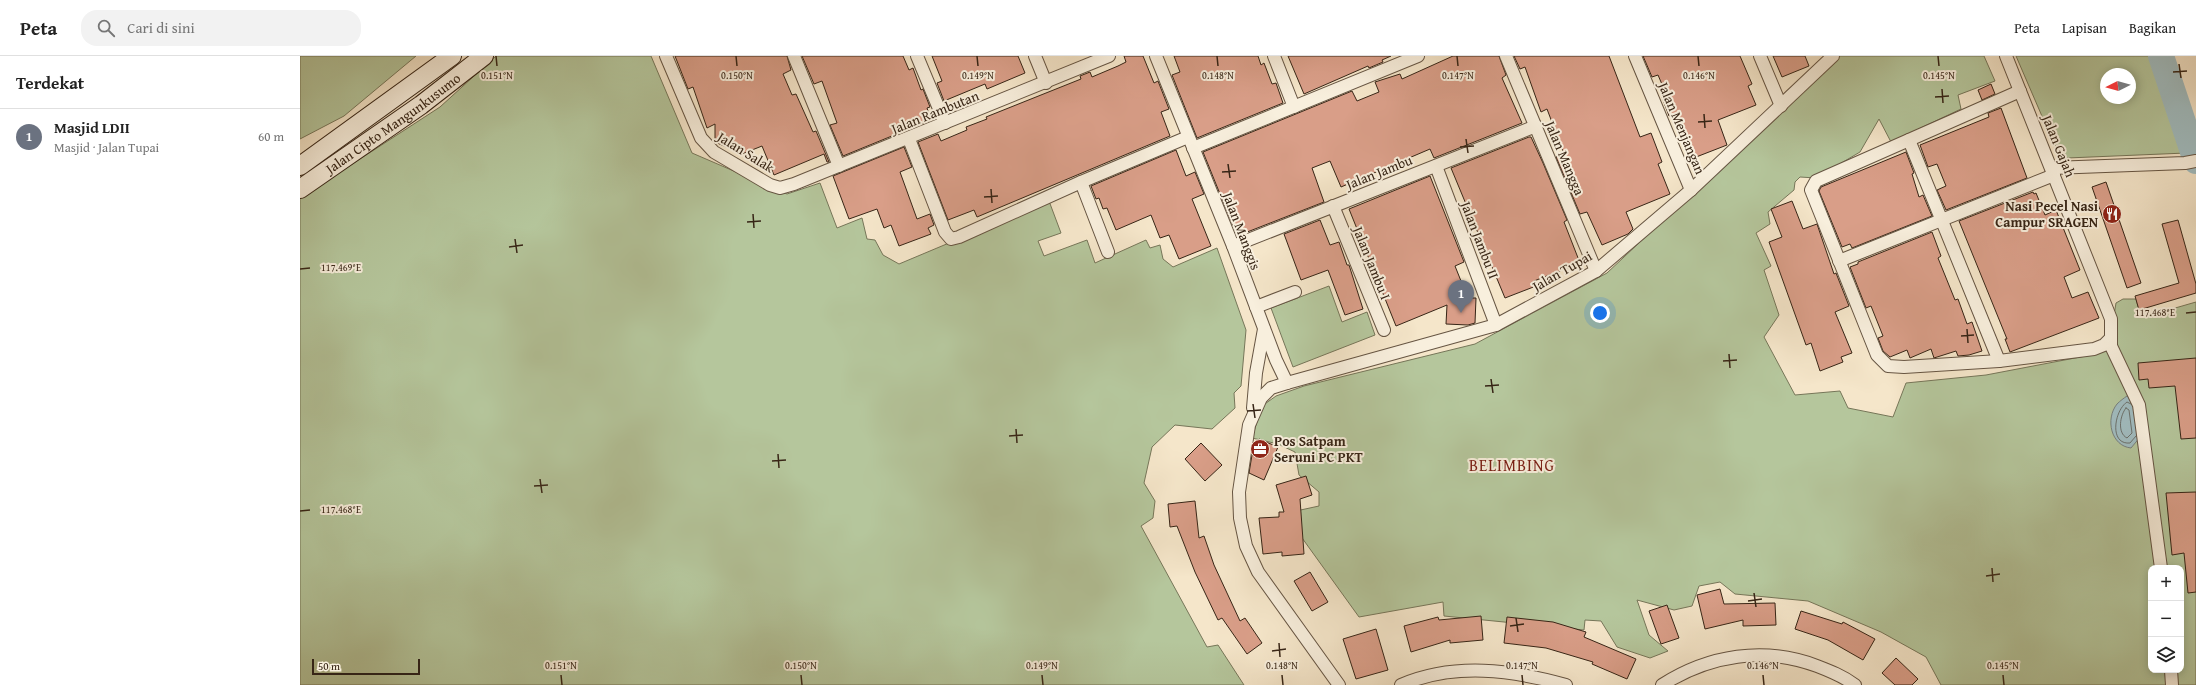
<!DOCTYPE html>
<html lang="id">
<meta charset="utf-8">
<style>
:root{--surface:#fff;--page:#f2f2f2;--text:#222;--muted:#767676;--line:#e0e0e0;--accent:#b45309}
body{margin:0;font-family:"Gentium Book Plus",serif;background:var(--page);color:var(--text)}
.controls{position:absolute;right:12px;bottom:12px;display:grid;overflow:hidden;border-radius:8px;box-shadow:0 2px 10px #0003}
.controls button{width:36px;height:36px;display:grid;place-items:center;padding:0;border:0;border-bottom:1px solid var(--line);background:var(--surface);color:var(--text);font:20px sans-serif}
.compass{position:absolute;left:1800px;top:12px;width:36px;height:36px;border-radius:50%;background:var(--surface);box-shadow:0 2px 10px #0003;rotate:264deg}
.scale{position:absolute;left:12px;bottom:10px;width:108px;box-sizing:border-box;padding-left:4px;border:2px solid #372516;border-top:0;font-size:11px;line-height:14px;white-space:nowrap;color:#372516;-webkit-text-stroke:3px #f8efdd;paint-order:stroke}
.you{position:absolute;left:1300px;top:257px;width:14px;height:14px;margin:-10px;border:3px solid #fff;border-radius:50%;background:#1a73e8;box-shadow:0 0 0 6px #1a73e833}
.badge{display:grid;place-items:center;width:26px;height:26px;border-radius:50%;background:var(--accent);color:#fff;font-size:13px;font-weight:700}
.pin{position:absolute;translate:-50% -33px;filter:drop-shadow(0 1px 2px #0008)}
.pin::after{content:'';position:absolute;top:21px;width:14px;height:12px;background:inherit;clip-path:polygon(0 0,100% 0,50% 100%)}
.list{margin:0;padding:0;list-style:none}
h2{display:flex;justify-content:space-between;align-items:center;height:52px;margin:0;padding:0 16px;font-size:17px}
h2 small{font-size:13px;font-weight:400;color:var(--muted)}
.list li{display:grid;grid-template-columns:26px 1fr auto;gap:12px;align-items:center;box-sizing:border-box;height:56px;padding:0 16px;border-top:1px solid var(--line)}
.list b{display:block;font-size:15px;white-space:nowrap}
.list p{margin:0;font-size:13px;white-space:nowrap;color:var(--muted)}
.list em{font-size:13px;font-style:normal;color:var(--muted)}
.icon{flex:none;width:22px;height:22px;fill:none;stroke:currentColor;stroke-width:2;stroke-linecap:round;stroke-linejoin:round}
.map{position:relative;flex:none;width:1896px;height:629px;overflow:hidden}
header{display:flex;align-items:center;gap:24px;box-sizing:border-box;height:56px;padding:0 20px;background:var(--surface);border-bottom:1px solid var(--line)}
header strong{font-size:19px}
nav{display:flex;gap:22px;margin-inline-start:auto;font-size:14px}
.search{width:280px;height:36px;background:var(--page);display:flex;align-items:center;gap:10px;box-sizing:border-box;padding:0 14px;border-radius:16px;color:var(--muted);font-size:15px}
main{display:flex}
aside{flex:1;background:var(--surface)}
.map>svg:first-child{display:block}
.green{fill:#b5c69c;stroke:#767659;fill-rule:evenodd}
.water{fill:#a1bdc1;stroke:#77807d}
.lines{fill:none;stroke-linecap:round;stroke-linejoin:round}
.shore{stroke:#6c716c;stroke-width:1}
.river{stroke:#a1bdc1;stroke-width:26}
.building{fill:#d99e88;stroke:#372516}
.street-casing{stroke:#665543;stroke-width:14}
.secondary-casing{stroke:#372516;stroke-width:20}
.street{stroke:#f8efdd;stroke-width:12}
.secondary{stroke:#f8efdd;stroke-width:18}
.ticks{fill:none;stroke:#372516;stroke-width:1.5}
.labels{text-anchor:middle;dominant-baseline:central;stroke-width:4;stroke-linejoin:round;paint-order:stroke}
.street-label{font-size:14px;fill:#372516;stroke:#f8efdd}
.poi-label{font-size:14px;font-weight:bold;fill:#372516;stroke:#f8efdd;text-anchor:end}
.quarter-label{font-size:16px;letter-spacing:1px;fill:#7a1f14;stroke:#f8efdd}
.ticks-label{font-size:10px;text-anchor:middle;fill:#372516;stroke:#f8efdd;stroke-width:4;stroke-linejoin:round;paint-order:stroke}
</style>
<header>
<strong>Peta</strong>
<div class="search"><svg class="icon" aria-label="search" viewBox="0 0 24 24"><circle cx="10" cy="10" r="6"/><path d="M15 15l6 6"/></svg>Cari di sini</div>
<nav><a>Peta</a><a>Lapisan</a><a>Bagikan</a></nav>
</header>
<main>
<aside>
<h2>Terdekat<small></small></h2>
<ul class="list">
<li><span class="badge" style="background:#6b7280">1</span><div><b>Masjid LDII</b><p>Masjid · Jalan Tupai</p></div><em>60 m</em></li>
</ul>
</aside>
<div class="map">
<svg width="1896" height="629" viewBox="0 0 1896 629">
<rect width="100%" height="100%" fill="#f5e6ca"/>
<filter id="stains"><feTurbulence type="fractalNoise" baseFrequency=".005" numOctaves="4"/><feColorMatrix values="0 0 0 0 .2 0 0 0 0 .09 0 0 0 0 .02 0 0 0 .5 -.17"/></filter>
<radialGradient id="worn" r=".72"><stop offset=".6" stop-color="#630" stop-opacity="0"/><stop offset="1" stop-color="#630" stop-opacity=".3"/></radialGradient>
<g class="green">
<path d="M 0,0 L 116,0 L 44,60 L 0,83 Z"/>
<path d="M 196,0 L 351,0 L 392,97 L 487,138 L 520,127 L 537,172 L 562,162 L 567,183 L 575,184 L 583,199 L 599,208 L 749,145 L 761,177 L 738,185 L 744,200 L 787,184 L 795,207 L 846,184 L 850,192 L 860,189 L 863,203 L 873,211 L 917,192 L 946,274 L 941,330 L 934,337 L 935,352 L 912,373 L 875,369 L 852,391 L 844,427 L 855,445 L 853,462 L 841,470 L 907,591 L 918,589 L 944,629 L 0,629 L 0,142 L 140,51 Z"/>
<path d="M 1538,0 L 1684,0 L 1695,25 L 1658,39 L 1661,53 L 1591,86 L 1579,63 L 1560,96 L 1516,122 L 1500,121 L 1495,126 L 1494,134 L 1468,156 L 1470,168 L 1456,177 L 1471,210 L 1464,214 L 1479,259 L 1464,281 L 1495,339 L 1540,335 L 1548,352 L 1593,361 L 1606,327 L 1686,319 L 1796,298 L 1810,283 L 1816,247 L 1823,243 L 1836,243 L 1839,254 L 1842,253 L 1844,261 L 1896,246 L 1896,629 L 1641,629 L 1626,601 L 1581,576 L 1508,545 L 1435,538 L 1420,526 L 1399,530 L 1392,550 L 1374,554 L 1337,544 L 1349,579 L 1368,595 L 1350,602 L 1317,591 L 1301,565 L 1285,564 L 1284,574 L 1144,560 L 1143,546 L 1059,561 L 992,468 L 996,455 L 1019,450 L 1019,436 L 999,419 L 995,396 L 978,388 L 952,382 L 962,350 L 976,340 L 1004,330 L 1175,288 L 1307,217 ZM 1851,512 L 1881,512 L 1881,614 L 1851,614 Z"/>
<path d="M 1716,0 L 1855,0 L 1886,97 L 1767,102 L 1754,88 ZM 1806,18 L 1830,18 L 1830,42 L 1806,42 Z"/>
<path d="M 1029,230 L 1042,266 L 1067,256 L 1075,279 L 993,311 L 971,252 Z"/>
</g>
<path class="water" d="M 1827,340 L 1837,347 L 1841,380 L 1831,392 C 1811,390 1805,363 1817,348 C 1820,345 1824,342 1827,340 Z"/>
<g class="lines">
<g class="shore">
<path d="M 1831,348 L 1827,346 C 1814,355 1809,389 1830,387 L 1836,380"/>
<path d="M 1826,352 L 1829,354 L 1832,377 L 1827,382 C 1817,377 1820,359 1826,352 Z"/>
</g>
<path class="river" d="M 1861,0 L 1896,105"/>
</g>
<g class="building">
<path d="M 375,0 L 487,0 L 491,14 L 483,18 L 492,39 L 496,38 L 513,76 L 516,75 L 529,106 L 527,106 L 524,98 L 474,119 L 462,90 L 442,98 L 415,86 L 415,68 L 407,72 L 393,31 L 388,33 Z"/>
<path d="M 502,0 L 603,0 L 609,14 L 613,12 L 621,34 L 623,33 L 630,51 L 627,52 L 631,64 L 543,100 L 530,69 L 537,67 L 522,25 L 514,28 Z"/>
<path d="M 632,0 L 718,0 L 725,17 L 687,33 L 685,28 L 644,45 L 637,27 L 642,25 Z"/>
<path d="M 824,0 L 843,0 L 854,27 L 858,25 L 869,53 L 861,56 L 870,80 L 677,161 L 674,154 L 648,164 L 618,86 L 638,78 L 641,85 L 667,74 L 666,71 L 687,63 L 686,61 L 781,23 L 780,20 L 790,16 L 792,21 L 818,10 L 826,6 Z"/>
<path d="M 874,0 L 958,0 L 961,9 L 964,7 L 972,28 L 976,27 L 983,47 L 897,82 L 872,19 L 880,16 Z"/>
<path d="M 988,0 L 1091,0 L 1082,4 L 1083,6 L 1069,12 L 1068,10 L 1004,38 Z"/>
<path d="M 1153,0 L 1199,0 L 1206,19 L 1202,22 L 1222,67 L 1134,102 L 1130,93 L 1041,131 L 1030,105 L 1012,112 L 1024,146 L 937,180 L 903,96 L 1052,35 L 1057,45 L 1079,36 L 1075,26 L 1100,18 L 1102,23 Z"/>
<path d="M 1214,0 L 1309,0 L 1340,81 L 1351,77 L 1362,106 L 1358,108 L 1370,138 L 1326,156 L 1333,173 L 1328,178 L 1302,189 L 1287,156 L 1280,158 L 1256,101 L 1264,98 L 1247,53 L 1241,56 L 1225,11 L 1220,13 Z"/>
<path d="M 1343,0 L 1440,0 L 1452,28 L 1448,30 L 1456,49 L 1418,64 L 1427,89 L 1391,103 L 1372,59 L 1369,60 L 1362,41 L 1367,40 L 1358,19 L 1352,21 Z"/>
<path d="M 1473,0 L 1505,0 L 1509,10 L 1482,21 Z"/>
<path d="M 1691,28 L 1695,38 L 1682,44 L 1678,34 Z"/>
<path d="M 1701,52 L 1727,122 L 1646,154 L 1637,134 L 1646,130 L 1637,108 L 1628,111 L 1620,89 L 1689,61 L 1688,57 Z"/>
<path d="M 1229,81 L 1231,81 L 1243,107 L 1267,164 L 1264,166 L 1280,207 L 1234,225 L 1236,230 L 1205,242 L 1151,112 Z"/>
<path d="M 604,91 L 612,111 L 600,116 L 617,163 L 630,158 L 634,169 L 628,172 L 631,178 L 599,190 L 591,169 L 584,172 L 577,153 L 549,163 L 533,120 Z"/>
<path d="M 876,94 L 886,120 L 895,116 L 904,138 L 892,143 L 911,190 L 879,203 L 869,179 L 860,182 L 851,159 L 816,174 L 807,152 L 803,153 L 799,142 L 796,143 L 791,130 Z"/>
<path d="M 1606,96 L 1614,117 L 1612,118 L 1619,141 L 1623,139 L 1632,160 L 1552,192 L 1550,188 L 1542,191 L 1519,135 L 1521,131 Z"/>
<path d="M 1130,120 L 1164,206 L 1155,210 L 1165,235 L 1170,235 L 1170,242 L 1176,242 L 1175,267 L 1168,269 L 1146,268 L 1147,249 L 1096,270 L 1049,153 Z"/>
<path d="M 1806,126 L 1841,227 L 1827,232 L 1792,131 Z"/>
<path d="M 1733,136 L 1734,138 L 1736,137 L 1745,159 L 1756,154 L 1780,214 L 1764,221 L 1772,242 L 1788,236 L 1799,262 L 1710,296 L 1705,283 L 1707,283 L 1659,165 Z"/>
<path d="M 1492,145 L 1503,173 L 1517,168 L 1534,218 L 1536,217 L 1549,250 L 1535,256 L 1552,297 L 1541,301 L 1543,306 L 1520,315 L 1511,287 L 1506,289 L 1469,186 L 1482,181 L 1471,153 Z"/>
<path d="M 1020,164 L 1030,189 L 1039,186 L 1047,209 L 1049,209 L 1063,253 L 1045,259 L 1028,214 L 1001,224 L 984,178 Z"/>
<path d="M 1878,164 L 1896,228 L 1896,237 L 1839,254 L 1835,240 L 1879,227 L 1862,168 Z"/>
<path d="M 1632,176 L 1641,200 L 1638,202 L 1655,244 L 1658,243 L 1667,268 L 1672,266 L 1682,295 L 1669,299 L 1658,300 L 1656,295 L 1634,302 L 1631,293 L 1610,302 L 1607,294 L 1590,301 L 1583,295 L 1578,282 L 1583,280 L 1571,250 L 1566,252 L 1550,211 L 1558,208 L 1558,206 Z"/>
<path d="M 1896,302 L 1896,382 L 1881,383 L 1875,330 L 1849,332 L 1848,323 L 1839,324 L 1838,307 Z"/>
<path d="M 959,383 L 978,391 L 964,424 L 949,417 L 952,399 Z"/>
<path d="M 901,387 L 922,409 L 905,425 L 885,403 Z"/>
<path d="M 1006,420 L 1012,439 L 1000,443 L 1004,498 L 982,500 L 982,496 L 963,498 L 959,462 L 979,461 L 979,456 L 984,456 L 976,429 Z"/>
<path d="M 1896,436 L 1896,536 L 1888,537 L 1884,497 L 1872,499 L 1866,437 Z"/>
<path d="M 895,445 L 899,482 L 904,480 L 914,509 L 940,565 L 945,562 L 962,587 L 947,598 L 922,562 L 918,564 L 895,516 L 877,470 L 870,471 L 868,448 Z"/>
<path d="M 1010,516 L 1028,546 L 1012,555 L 994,525 Z"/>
<path d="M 1420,533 L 1424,548 L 1475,547 L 1476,569 L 1443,570 L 1443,564 L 1405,573 L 1397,539 Z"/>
<path d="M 1367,549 L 1379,582 L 1361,588 L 1349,555 Z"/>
<path d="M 1501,555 L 1542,568 L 1543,566 L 1575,583 L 1563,604 L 1528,584 L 1495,573 Z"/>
<path d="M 1181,560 L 1183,584 L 1150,587 L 1150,584 L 1111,596 L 1104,570 L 1138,561 L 1139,564 Z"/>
<path d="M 1207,561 L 1253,566 L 1286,576 L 1284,581 L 1336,603 L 1327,623 L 1292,608 L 1293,606 L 1246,592 L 1204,587 Z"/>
<path d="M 1076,573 L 1088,614 L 1056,623 L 1043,583 Z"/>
<path d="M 1596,602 L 1618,623 L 1612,629 L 1595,629 L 1582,617 Z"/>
</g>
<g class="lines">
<g class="street-casing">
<g id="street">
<path d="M 366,0 L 401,82 L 414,96 L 470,129 L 480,132 L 494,128 L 809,0"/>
<path d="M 494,0 L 539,110"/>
<path d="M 617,0 L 645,67"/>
<path d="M 735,0 L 746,27"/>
<path d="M 856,0 L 933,190 L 976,304 L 987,327"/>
<path d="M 974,0 L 994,51"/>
<path d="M 1206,0 L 1296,215"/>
<path d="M 1335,0 L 1391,134"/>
<path d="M 1460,0 L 1481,50"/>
<path d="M 1706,0 L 1811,263 L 1811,290 L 1839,349 L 1861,512"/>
<path d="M 1720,35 L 1516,125 L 1511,134 L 1577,299 L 1588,310 L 1604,311 L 1699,305 L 1794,293 L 1804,289 L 1810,283"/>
<path d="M 609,83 L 645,176 L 651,183 L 659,181 L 781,126 L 888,81"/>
<path d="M 1609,84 L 1699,305"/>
<path d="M 893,92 L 1118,0"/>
<path d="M 1136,110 L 1196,269"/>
<path d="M 1752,112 L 1885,107 L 1896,105"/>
<path d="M 781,126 L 808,196"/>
<path d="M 1033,150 L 1084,274"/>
<path d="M 933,190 L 1236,70"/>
<path d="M 1539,205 L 1754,119"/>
<path d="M 956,251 L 995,236"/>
<path d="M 953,352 L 956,317 L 964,273"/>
<path d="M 1871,614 L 1872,629"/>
<path d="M 1039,629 L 958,516 L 946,490 L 940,462 L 939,436 L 949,369 L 961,342 L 971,332 L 987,327 L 1196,269 L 1296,215 L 1391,134 L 1533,0"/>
<path d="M 1101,629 C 1155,606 1212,614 1266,629"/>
<path d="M 1362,629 C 1409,599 1464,590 1517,610 C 1530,615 1543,620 1555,629"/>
</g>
</g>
<g class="secondary-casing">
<g id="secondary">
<path d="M 0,110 L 152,0"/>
<path id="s1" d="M 0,133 L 121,49 L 184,0"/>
</g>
</g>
<use href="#street" class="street"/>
<use href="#secondary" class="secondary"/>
</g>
<path class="ticks" d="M 196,0 L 197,10M 436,0 L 437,10M 677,0 L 678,10M 917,0 L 918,10M 1157,0 L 1158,10M 1398,0 L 1399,10M 1638,0 L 1639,10M 1879,8 L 1881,22M 1873,16 L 1887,15M 1642,33 L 1643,47M 1635,41 L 1649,40M 1404,58 L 1405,72M 1398,66 L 1412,65M 1166,83 L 1168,97M 1160,91 L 1174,90M 928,108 L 930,122M 922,116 L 936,115M 691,133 L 692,147M 684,141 L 698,140M 453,158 L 454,172M 447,166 L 461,165M 215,183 L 217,197M 209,191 L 223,189M 0,213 L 10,212M 1886,257 L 1896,256M 1667,273 L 1668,287M 1661,280 L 1674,279M 1429,298 L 1430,312M 1423,305 L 1437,304M 1191,323 L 1193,337M 1185,330 L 1199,329M 953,348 L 955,362M 947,355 L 961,354M 716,373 L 717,387M 709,380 L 723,379M 478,398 L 479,412M 472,405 L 486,404M 240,423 L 242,437M 234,430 L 248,429M 0,455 L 10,454M 1692,512 L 1693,526M 1686,520 L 1700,518M 1454,537 L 1456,551M 1448,545 L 1462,543M 1216,562 L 1218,576M 1210,570 L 1224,568M 979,587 L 980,601M 972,595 L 986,593M 261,619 L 262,629M 501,619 L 502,629M 742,619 L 743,629M 982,619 L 983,629M 1222,619 L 1223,629M 1463,619 L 1464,629M 1703,619 L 1704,629"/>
<defs>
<g id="restaurant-disc" transform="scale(1)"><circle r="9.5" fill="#8f2418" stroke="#f8efdd"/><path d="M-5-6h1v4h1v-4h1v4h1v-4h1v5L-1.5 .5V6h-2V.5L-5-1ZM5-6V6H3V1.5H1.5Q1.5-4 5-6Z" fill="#fff"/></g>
<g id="office-disc" transform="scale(1)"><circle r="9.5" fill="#8f2418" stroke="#f8efdd"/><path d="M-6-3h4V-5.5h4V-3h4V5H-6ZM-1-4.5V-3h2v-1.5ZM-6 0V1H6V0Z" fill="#fff"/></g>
</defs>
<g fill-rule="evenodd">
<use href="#restaurant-disc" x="1812" y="158"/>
<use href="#office-disc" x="960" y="393"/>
</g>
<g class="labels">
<g class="street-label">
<text transform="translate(635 56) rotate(-22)">Jalan Rambutan</text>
<text stroke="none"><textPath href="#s1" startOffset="114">Jalan Cipto Mangunkusumo</textPath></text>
<text transform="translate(1382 72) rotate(67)">Jalan Menjangan</text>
<text transform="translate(1759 90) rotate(68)">Jalan Gajah</text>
<text transform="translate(446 96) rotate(32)">Jalan Salak</text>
<text transform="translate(1265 102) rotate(67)">Jalan Mangga</text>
<text transform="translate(1079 116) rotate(-22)">Jalan Jambu</text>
<text transform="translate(942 175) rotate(69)">Jalan Manggis</text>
<text transform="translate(1180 184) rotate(69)">Jalan Jambu II</text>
<text transform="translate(1072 207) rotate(68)">Jalan Jambu I</text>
<text transform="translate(1262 215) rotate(-30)">Jalan Tupai</text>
</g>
<g class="poi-label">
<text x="1798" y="150">Nasi Pecel Nasi<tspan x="1798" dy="16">Campur SRAGEN</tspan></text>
<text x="974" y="385" text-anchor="start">Pos Satpam<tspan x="974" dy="16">Seruni PC PKT</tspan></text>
</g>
<g class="quarter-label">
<text x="1212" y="409">BELIMBING</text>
</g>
</g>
<g class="ticks-label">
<text x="197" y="23">0.151°N</text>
<text x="437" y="23">0.150°N</text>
<text x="678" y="23">0.149°N</text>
<text x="918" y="23">0.148°N</text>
<text x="1158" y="23">0.147°N</text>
<text x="1399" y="23">0.146°N</text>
<text x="1639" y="23">0.145°N</text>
<text x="41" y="215">117.469°E</text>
<text x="1855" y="260">117.468°E</text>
<text x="41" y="457">117.468°E</text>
<text x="261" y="613">0.151°N</text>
<text x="501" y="613">0.150°N</text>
<text x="742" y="613">0.149°N</text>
<text x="982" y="613">0.148°N</text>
<text x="1222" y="613">0.147°N</text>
<text x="1463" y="613">0.146°N</text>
<text x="1703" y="613">0.145°N</text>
</g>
<rect width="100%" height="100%" filter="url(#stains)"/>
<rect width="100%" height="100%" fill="url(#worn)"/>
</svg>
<div class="controls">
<button>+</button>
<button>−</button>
<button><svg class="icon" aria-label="layers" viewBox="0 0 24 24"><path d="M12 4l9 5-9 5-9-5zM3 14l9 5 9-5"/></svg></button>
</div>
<svg class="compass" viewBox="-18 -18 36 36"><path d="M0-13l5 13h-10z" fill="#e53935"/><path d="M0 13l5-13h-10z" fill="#767676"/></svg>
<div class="scale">50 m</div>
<div class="you"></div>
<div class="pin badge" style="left:1161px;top:257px;background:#6b7280">1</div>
</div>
</main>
